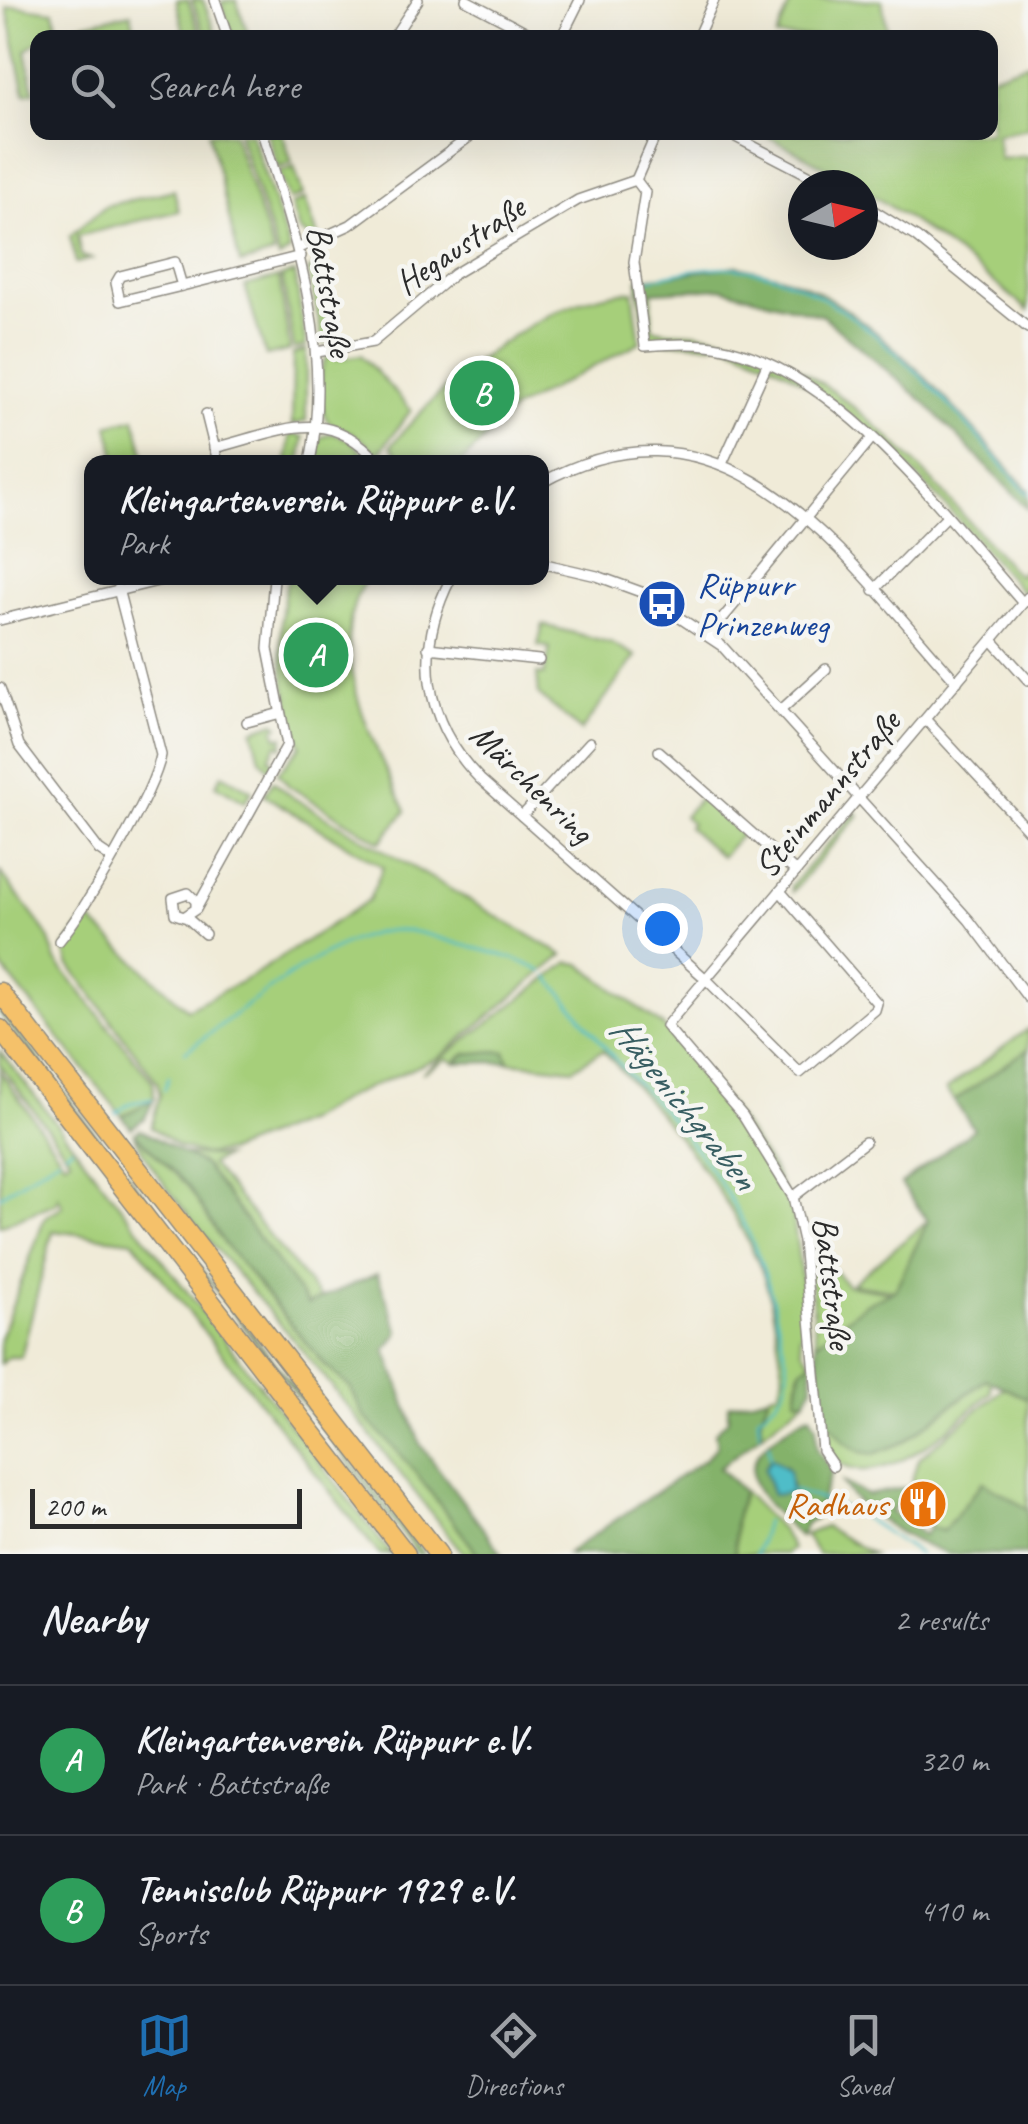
<!DOCTYPE html>
<meta charset="utf-8">
<style>
:root{--surface:#171b24;--page:#242831;--text:#f1f3f6;--muted:#9ea1a6;--line:#363941;--accent:#1f6fb2}
body{margin:0;font-family:Caveat,sans-serif;background:var(--page);color:var(--text)}
.compass{position:absolute;left:788px;top:170px;width:90px;height:90px;border-radius:50%;background:var(--surface);box-shadow:0 10px 40px #0002;rotate:82deg}
.scale{position:absolute;left:30px;bottom:25px;width:272px;box-sizing:border-box;padding-left:10px;border:5px solid #2b2b2b;border-top:0;font-size:28px;line-height:35px;white-space:nowrap;color:#2b2b2b;-webkit-text-stroke:8px #f6f6f2;paint-order:stroke}
.you{position:absolute;left:662px;top:928px;width:35px;height:35px;margin:-25px;border:8px solid #fff;border-radius:50%;background:#1a73e8;box-shadow:0 0 0 15px #1a73e833}
.badge{display:grid;place-items:center;width:65px;height:65px;border-radius:50%;background:var(--accent);color:#fff;font-size:32px;font-weight:700}
.pin{position:absolute;translate:-50% -50%;border:5px solid #fff;box-shadow:0 2px 10px #0006}
.popup{position:absolute;left:84px;top:455px;width:465px;height:130px;box-sizing:border-box;display:grid;place-content:center;border-radius:20px;background:var(--surface);filter:drop-shadow(0 2px 8px #0005);font-size:32px;white-space:nowrap;color:var(--muted)}
.popup b{font-size:38px;color:var(--text)}
.popup::after{content:'';position:absolute;left:50%;top:100%;margin-left:-20px;border:20px solid transparent;border-top-color:var(--surface)}
.list{margin:0;padding:0;list-style:none}
h2{display:flex;justify-content:space-between;align-items:center;height:130px;margin:0;padding:0 40px;font-size:42px}
h2 small{font-size:32px;font-weight:400;color:var(--muted)}
.list li{display:grid;grid-template-columns:65px 1fr auto;gap:30px;align-items:center;box-sizing:border-box;height:150px;padding:0 40px;border-top:2px solid var(--line)}
.list b{display:block;font-size:38px;white-space:nowrap}
.list p{margin:0;font-size:32px;white-space:nowrap;color:var(--muted)}
.list em{font-size:32px;font-style:normal;color:var(--muted)}
.icon{flex:none;width:55px;height:55px;fill:none;stroke:currentColor;stroke-width:2;stroke-linecap:round;stroke-linejoin:round}
.map{position:relative;flex:none;width:1028px;height:1554px;overflow:hidden}
.search{position:absolute;background:var(--surface);box-shadow:0 10px 40px #0002;left:30px;right:30px;top:30px;height:110px;display:flex;align-items:center;gap:25px;box-sizing:border-box;padding:0 35px;border-radius:20px;color:var(--muted);font-size:38px}
.sheet{height:430px;background:var(--surface)}
nav{display:flex;justify-content:space-around;align-items:center;box-sizing:border-box;height:140px;border-top:2px solid var(--line);background:var(--surface);font-size:28px;color:var(--muted)}
nav a{display:grid;justify-items:center;gap:5px}
nav .on{color:var(--accent)}
.map>svg:first-child{display:block}
.green{fill:#a6cf7a;stroke:#687d52;stroke-width:2.5}
.forest{fill:#84b26a;stroke:#586e4a;stroke-width:2.5;fill-rule:evenodd}
.water{fill:#4fbdc8;stroke:#3d747a;stroke-width:2.5}
.lines{fill:none;stroke-linecap:round;stroke-linejoin:round}
.stream{stroke:#4fbdc8;stroke-width:2.5}
.street-casing{stroke:#8e8b82;stroke-width:12}
.highway-casing{stroke:#8e8b82;stroke-width:21}
.street{stroke:#fff;stroke-width:9}
.highway{stroke:#f5c16b;stroke-width:18}
.labels{text-anchor:middle;dominant-baseline:central;stroke-width:9;stroke-linejoin:round;paint-order:stroke}
.street-label{font-size:35px;fill:#2b2b2b;stroke:#f6f6f2}
.transit-label{font-size:35px;fill:#164399;stroke:#f6f6f2;text-anchor:start}
.food-label{font-size:35px;fill:#c56008;stroke:#f6f6f2;text-anchor:end}
.water-label{font-size:38px;font-style:italic;fill:#385e62;stroke:#f6f6f2}
</style>
<div class="map">
<svg width="1028" height="1554" viewBox="0 0 1028 1554">
<rect width="100%" height="100%" fill="#f6f6f2"/>
<filter id="ink" filterUnits="userSpaceOnUse"><feTurbulence type="fractalNoise" baseFrequency=".01" numOctaves="2"/><feDisplacementMap in="SourceGraphic" scale="20" xChannelSelector="R" yChannelSelector="G"/><feConvolveMatrix kernelMatrix="1 2 1 2 8 2 1 2 1" color-interpolation-filters="sRGB"/></filter>
<filter id="wash" filterUnits="userSpaceOnUse"><feTurbulence type="fractalNoise" baseFrequency=".0048" numOctaves="4" result="noise"/><feDisplacementMap in="SourceGraphic" scale="40" xChannelSelector="R" yChannelSelector="G"/><feGaussianBlur stdDeviation="2.25" result="paint"/><feColorMatrix in="noise" values="0 0 0 0 0 0 0 0 0 0 0 0 0 0 0 0 0 1.4 0 .05"/><feComposite in="paint" operator="in"/></filter>
<g filter="url(#wash)">
<rect width="100%" height="100%" fill="#f0ebd8"/>
<g class="green">
<path d="M 176,0 L 188,0 L 201,37 L 185,37 Z"/>
<path d="M 192,0 L 203,0 L 217,37 L 205,37 Z"/>
<path d="M 236,0 L 249,37 L 233,37 L 221,2 Z"/>
<path d="M 792,0 L 882,0 L 888,36 L 893,37 L 776,37 Z"/>
<path d="M 16,6 L 54,11 L 57,26 L 26,51 L 34,92 L 25,94 L 7,8 Z"/>
<path d="M 131,13 L 136,37 L 45,37 L 54,30 Z"/>
<path d="M 1028,63 L 1028,128 L 996,134 L 1000,159 L 1028,156 L 1028,310 C 937,234 866,186 761,133 L 990,132 L 991,76 Z"/>
<path d="M 209,133 L 233,133 L 274,254 L 240,264 Z"/>
<path d="M 238,133 L 251,133 L 290,251 L 279,258 Z"/>
<path d="M 267,133 L 282,133 L 292,163 L 278,168 Z"/>
<path d="M 294,167 L 303,195 L 289,200 L 279,172 Z"/>
<path d="M 174,190 L 179,211 L 77,236 L 81,256 L 92,259 L 76,263 L 70,236 L 105,206 Z"/>
<path d="M 305,199 L 318,237 L 312,239 L 299,231 L 291,205 Z"/>
<path d="M 321,267 L 329,342 L 323,343 L 309,270 Z"/>
<path d="M 295,273 L 306,346 L 294,349 L 282,276 Z"/>
<path d="M 279,277 L 290,350 L 266,356 L 245,286 Z"/>
<path d="M 652,290 L 652,328 C 665,333 677,331 690,332 C 713,334 737,339 758,348 C 865,394 941,492 1018,576 L 1028,566 L 1028,585 L 1022,592 C 932,491 846,382 715,340 L 713,344 L 648,341 L 639,293 Z"/>
<path d="M 633,291 L 640,342 L 514,409 L 462,462 L 404,462 L 391,446 C 445,380 543,296 633,291 Z"/>
<path d="M 306,350 L 306,421 L 292,425 L 293,354 Z"/>
<path d="M 334,355 L 336,359 L 361,355 L 411,410 L 380,452 L 374,452 C 343,412 321,446 321,387 C 321,375 320,367 327,357 Z"/>
<path d="M 135,418 L 146,462 L 117,462 L 108,425 Z"/>
<path d="M 331,433 L 351,440 L 371,462 L 314,462 L 320,438 Z"/>
<path d="M 290,434 L 304,437 L 300,462 L 287,462 Z"/>
<path d="M 288,578 L 367,578 C 320,646 375,747 406,811 L 380,842 L 289,786 L 278,773 L 301,746 C 283,689 273,637 288,578 Z"/>
<path d="M 543,625 L 612,643 L 636,656 L 581,731 L 539,695 L 537,674 L 544,675 L 550,648 L 538,645 Z"/>
<path d="M 275,722 L 279,726 L 274,729 L 277,738 L 283,736 L 282,747 L 277,744 L 269,758 L 274,763 L 270,770 L 260,759 L 253,730 Z"/>
<path d="M 222,774 L 252,791 L 245,802 L 216,785 Z"/>
<path d="M 273,781 L 294,798 L 563,955 L 440,1057 L 351,1095 L 306,1121 L 230,1151 L 205,1155 L 179,1147 L 151,1127 L 160,1095 L 157,1082 L 69,964 L 65,947 L 87,917 L 187,1009 L 252,976 L 369,900 L 383,867 L 264,795 Z"/>
<path d="M 701,797 L 742,834 L 721,857 L 688,827 L 691,823 L 684,816 Z"/>
<path d="M 856,812 L 859,815 L 792,892 L 791,886 Z"/>
<path d="M 0,872 L 47,934 L 56,961 L 153,1082 L 154,1099 L 122,1116 L 0,965 Z"/>
<path d="M 569,962 L 580,964 L 664,1027 L 727,1102 L 774,1171 L 793,1215 L 808,1329 L 800,1335 L 802,1349 L 812,1361 L 799,1373 L 796,1399 L 805,1400 L 762,1434 L 760,1420 L 769,1395 L 779,1391 L 784,1375 C 777,1341 774,1301 761,1269 C 725,1183 663,1118 603,1050 L 573,1069 L 509,1062 L 505,1052 L 459,1057 L 456,1063 L 447,1059 L 422,1073 Z"/>
<path d="M 0,1008 L 103,1143 L 101,1145 L 0,1014 Z"/>
<path d="M 1028,1029 L 1028,1049 L 954,1101 L 946,1090 Z"/>
<path d="M 0,1051 L 391,1554 L 379,1554 L 133,1241 L 53,1231 L 21,1357 L 9,1357 L 0,1364 L 0,1339 L 45,1217 L 63,1206 L 58,1197 L 56,1203 L 0,1226 L 0,1071 L 64,1162 L 70,1159 L 0,1065 Z"/>
<path d="M 135,1134 L 188,1186 L 224,1243 L 324,1365 L 350,1387 L 364,1416 L 404,1458 L 478,1554 L 464,1554 C 407,1485 355,1412 297,1344 C 267,1308 142,1169 135,1134 Z"/>
<path d="M 110,1152 L 424,1554 L 418,1554 Z"/>
<path d="M 185,1154 L 225,1157 L 211,1164 L 321,1299 L 308,1305 L 205,1166 Z"/>
<path d="M 928,1221 L 895,1290 L 851,1284 Z"/>
<path d="M 807,1239 L 847,1285 L 891,1292 L 864,1305 L 816,1343 Z"/>
<path d="M 987,1379 L 991,1379 L 991,1392 C 955,1423 874,1505 828,1454 L 824,1411 L 843,1440 L 861,1452 L 904,1442 Z"/>
<path d="M 1005,1387 L 1028,1399 L 1028,1509 L 983,1482 L 943,1532 L 923,1523 L 932,1504 L 910,1487 L 918,1459 Z"/>
<path d="M 743,1491 L 783,1532 L 792,1549 L 785,1554 L 735,1554 L 735,1522 Z"/>
<path d="M 825,1527 L 872,1554 L 818,1554 L 804,1535 Z"/>
</g>
<g class="forest">
<path d="M 737,266 C 767,273 797,279 824,295 C 903,343 966,422 1028,490 L 1028,509 L 924,402 L 823,316 L 721,288 L 639,293 L 638,279 Z"/>
<path d="M 1028,1049 L 1028,1399 L 986,1379 L 904,1442 L 874,1454 L 861,1452 L 843,1441 L 826,1418 L 816,1343 L 864,1305 L 895,1290 L 928,1221 L 901,1184 L 974,1129 L 954,1101 Z"/>
<path d="M 494,1051 L 505,1052 L 509,1062 L 456,1063 L 465,1054 Z"/>
<path d="M 154,1099 L 145,1118 L 131,1128 L 122,1116 Z"/>
<path d="M 140,1129 L 205,1166 L 308,1304 L 377,1274 L 399,1332 L 386,1350 L 420,1444 L 502,1554 L 478,1554 L 404,1458 L 364,1416 L 350,1387 L 325,1365 L 224,1243 L 188,1186 L 135,1134 Z"/>
<path d="M 812,1361 L 813,1386 L 805,1400 L 796,1399 L 801,1369 Z"/>
<path d="M 769,1395 L 760,1420 L 762,1434 L 719,1468 L 743,1491 L 735,1522 L 735,1554 L 566,1554 L 705,1459 L 717,1446 L 715,1433 L 728,1419 L 728,1405 Z"/>
<path d="M 810,1415 L 816,1426 L 817,1449 L 832,1471 L 814,1520 L 806,1523 L 800,1537 C 768,1504 724,1474 776,1436 C 787,1428 798,1419 810,1415 ZM 769,1462 L 786,1467 L 793,1492 L 773,1494 L 764,1469 Z"/>
<path d="M 842,1482 L 867,1495 L 910,1487 L 911,1492 L 890,1512 L 924,1535 L 930,1527 L 943,1531 L 983,1482 L 1028,1509 L 1028,1554 C 1002,1554 975,1554 950,1554 C 924,1551 851,1506 842,1482 Z"/>
</g>
<path class="water" d="M 771,1458 L 789,1471 L 791,1493 L 773,1495 L 764,1469 Z"/>
<g class="lines">
<g class="stream">
<path d="M 644,280 C 674,274 705,265 736,268 C 849,277 957,414 1028,494"/>
<path d="M 548,977 C 579,1012 605,1051 637,1083 C 706,1152 759,1226 778,1323 C 787,1371 802,1382 758,1417 L 760,1435"/>
<path d="M 185,1052 C 237,1015 331,932 396,930 C 419,930 441,939 463,945 C 491,952 518,958 543,972"/>
<path d="M 164,1090 L 169,1077"/>
<path d="M 116,1113 L 130,1103 L 152,1099"/>
<path d="M 66,1152 L 72,1147"/>
<path d="M 0,1196 L 59,1157"/>
<path d="M 769,1445 L 770,1458"/>
<path d="M 792,1490 L 852,1510 L 919,1554"/>
<path d="M 756,1554 L 766,1521"/>
</g>
</g>
</g>
<g filter="url(#ink)">
<g class="lines">
<g class="street-casing">
<g id="street">
<path d="M 215,0 L 228,38"/>
<path d="M 466,0 L 538,38"/>
<path d="M 393,38 L 418,0"/>
<path d="M 561,38 L 580,0"/>
<path d="M 697,38 L 714,0"/>
<path d="M 262,132 C 296,240 333,348 310,462"/>
<path d="M 726,132 L 828,185"/>
<path d="M 636,180 L 645,192 L 634,262 L 645,346 C 673,344 702,342 729,349 C 846,379 946,516 1023,603"/>
<path d="M 636,180 L 657,132"/>
<path d="M 863,204 L 916,237 L 1028,328"/>
<path d="M 299,248 L 350,225 L 476,132"/>
<path d="M 175,262 L 182,286 L 120,301 L 116,283 L 120,276 Z"/>
<path d="M 182,286 L 301,256"/>
<path d="M 317,352 L 373,342 L 454,274 L 578,200 L 636,180"/>
<path d="M 206,414 L 218,462"/>
<path d="M 214,448 C 279,432 328,403 378,462"/>
<path d="M 722,464 L 767,365"/>
<path d="M 541,483 C 730,378 846,559 957,682"/>
<path d="M 541,563 L 597,576 L 641,592 L 722,646 L 969,920 L 1028,998"/>
<path d="M 451,578 C 414,650 423,721 480,779 L 706,979 L 800,1073 L 875,1010 L 877,1003 L 780,891"/>
<path d="M 874,590 L 946,517"/>
<path d="M 0,620 L 170,578"/>
<path d="M 709,635 L 872,438"/>
<path d="M 992,640 L 1028,680"/>
<path d="M 428,648 L 539,660"/>
<path d="M 0,688 L 19,745 L 99,850 L 111,858"/>
<path d="M 782,709 L 826,669"/>
<path d="M 926,720 L 1028,830"/>
<path d="M 247,722 L 277,714"/>
<path d="M 659,751 L 796,872"/>
<path d="M 522,816 L 590,742"/>
<path d="M 196,909 L 196,901 L 188,893 L 173,898 L 175,914 L 184,917 L 196,909 L 287,745 L 268,649 L 274,578"/>
<path d="M 186,917 L 205,934"/>
<path d="M 59,941 C 85,910 154,793 161,755 L 118,589"/>
<path d="M 793,1197 L 865,1142"/>
<path d="M 833,1466 L 822,1450 L 803,1241 L 793,1197 L 743,1116 L 666,1026 L 1028,597"/>
</g>
</g>
<g class="highway-casing">
<g id="highway">
<path d="M 0,992 L 438,1554"/>
<path d="M 0,1029 L 406,1554"/>
</g>
</g>
<use href="#street" class="street"/>
<use href="#highway" class="highway"/>
</g>
</g>
<defs>
<g id="bus-disc" transform="scale(2.5)"><circle r="9.5" fill="#1a4fb4" stroke="#f6f6f2"/><path d="M-5-6H5V4H4V6H2V4H-2V6H-4V4H-5ZM-3.5-4V0h7V-4ZM-3.5 1.2v1.5H-2V1.2ZM2 1.2v1.5H3.5V1.2Z" fill="#fff"/></g>
<g id="restaurant-disc" transform="scale(2.5)"><circle r="9.5" fill="#e8710a" stroke="#f6f6f2"/><path d="M-5-6h1v4h1v-4h1v4h1v-4h1v5L-1.5 .5V6h-2V.5L-5-1ZM5-6V6H3V1.5H1.5Q1.5-4 5-6Z" fill="#fff"/></g>
</defs>
<g fill-rule="evenodd">
<use href="#bus-disc" x="662" y="604"/>
<use href="#restaurant-disc" x="923" y="1504"/>
</g>
<g class="labels">
<g class="street-label">
<text transform="translate(460 245) rotate(-34)">Hegaustraße</text>
<text transform="translate(330 291) rotate(80)">Battstraße</text>
<text transform="translate(532 783) rotate(44)">Märchenring</text>
<text transform="translate(827 794) rotate(-50)">Steinmannstraße</text>
<text transform="translate(833 1283) rotate(83)">Battstraße</text>
</g>
<g class="transit-label">
<text x="697" y="584">Rüppurr<tspan x="697" dy="40">Prinzenweg</tspan></text>
</g>
<g class="food-label">
<text x="888" y="1504">Radhaus</text>
</g>
<g class="water-label">
<text transform="translate(684 1103) rotate(51)">Hägenichgraben</text>
</g>
</g>
</svg>
<svg class="compass" viewBox="-18 -18 36 36"><path d="M0-13l5 13h-10z" fill="#e53935"/><path d="M0 13l5-13h-10z" fill="#9ea1a6"/></svg>
<div class="scale">200 m</div>
<div class="you"></div>
<div class="pin badge" style="left:316px;top:655px;background:#2e9e5b">A</div>
<div class="popup"><b>Kleingartenverein Rüppurr e.V.</b>Park</div>
<div class="pin badge" style="left:482px;top:393px;background:#2e9e5b">B</div>
<div class="search"><svg class="icon" aria-label="search" viewBox="0 0 24 24"><circle cx="10" cy="10" r="6"/><path d="M15 15l6 6"/></svg>Search here</div>
</div>
<section class="sheet">
<h2>Nearby<small>2 results</small></h2>
<ul class="list">
<li><span class="badge" style="background:#2e9e5b">A</span><div><b>Kleingartenverein Rüppurr e.V.</b><p>Park · Battstraße</p></div><em>320 m</em></li>
<li><span class="badge" style="background:#2e9e5b">B</span><div><b>Tennisclub Rüppurr 1929 e.V.</b><p>Sports</p></div><em>410 m</em></li>
</ul>
</section>
<nav>
<a class="on"><svg class="icon" aria-label="map" viewBox="0 0 24 24"><path d="M3 6l6-2 6 2 6-2v14l-6 2-6-2-6 2zM9 4v14M15 6v14"/></svg>Map</a>
<a><svg class="icon" aria-label="directions" viewBox="0 0 24 24"><path d="M12 3l9 9-9 9-9-9zM9 14v-3h6M13 9l2 2-2 2"/></svg>Directions</a>
<a><svg class="icon" aria-label="saved" viewBox="0 0 24 24"><path d="M7 4h10v16l-5-4-5 4z"/></svg>Saved</a>
</nav>
